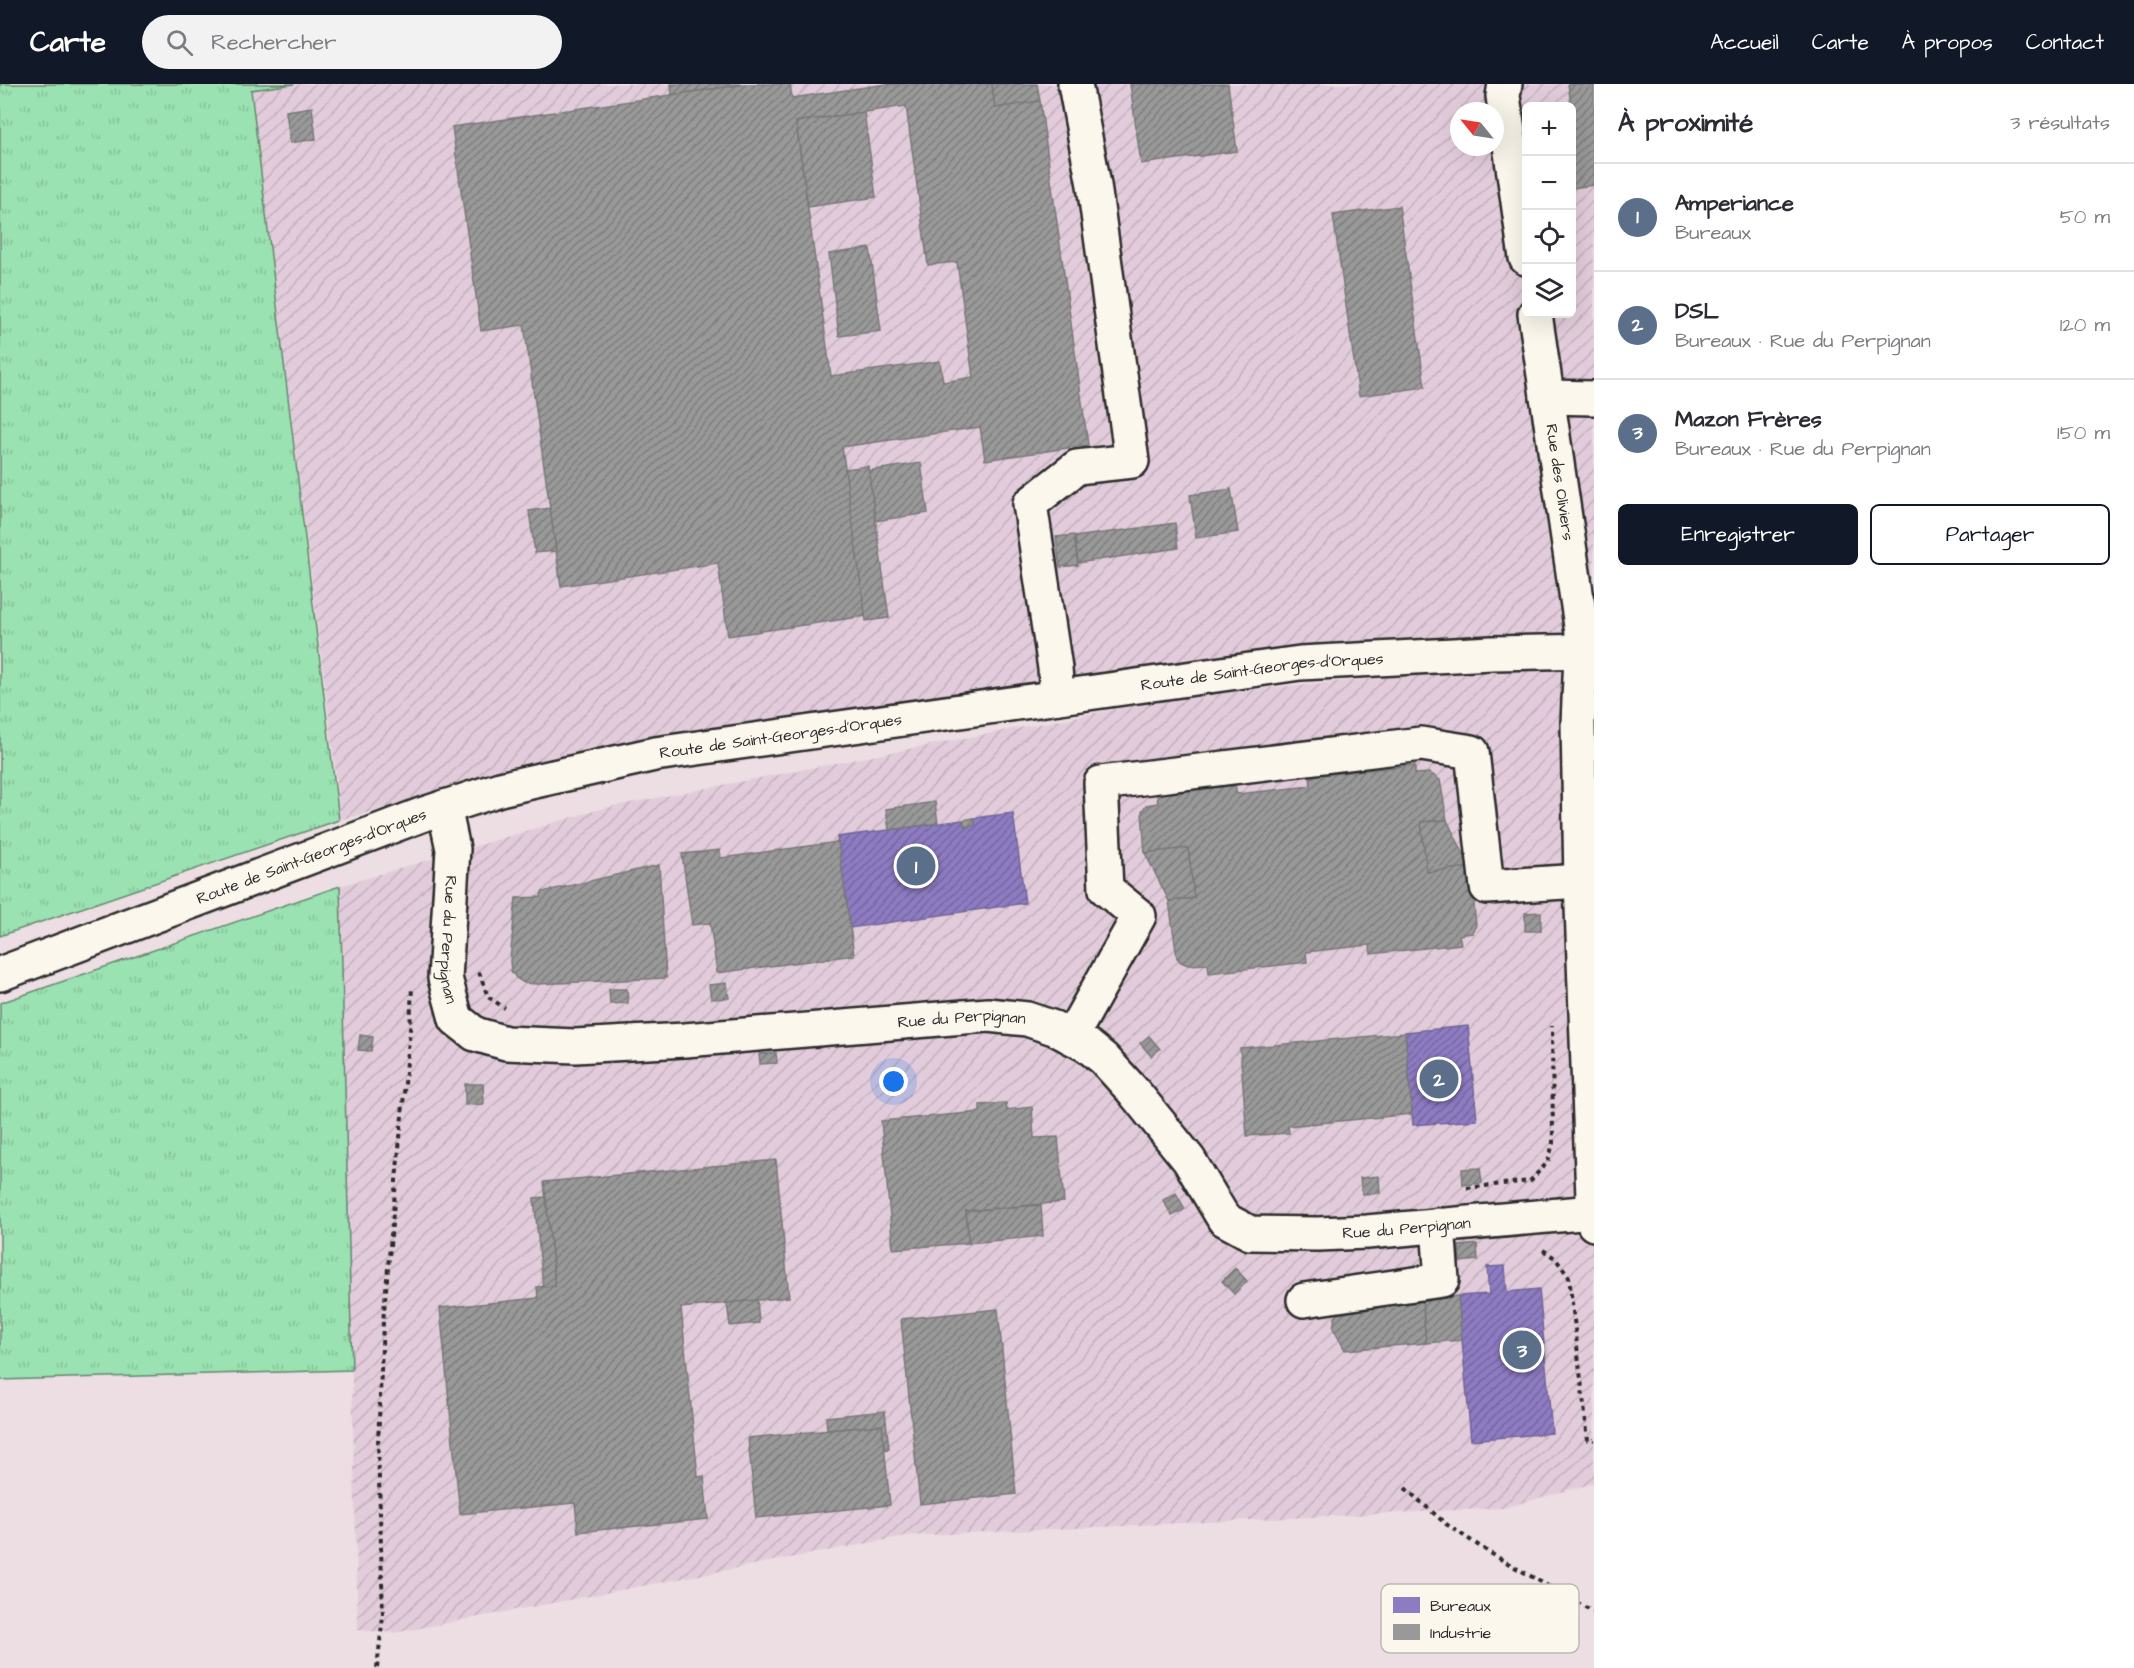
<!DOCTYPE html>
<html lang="fr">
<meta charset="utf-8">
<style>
:root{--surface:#fff;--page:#f2f2f3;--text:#2b2b33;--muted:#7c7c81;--line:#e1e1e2;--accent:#111827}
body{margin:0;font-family:"Architects Daughter",sans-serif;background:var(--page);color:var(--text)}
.controls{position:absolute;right:18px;top:18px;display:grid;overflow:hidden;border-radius:9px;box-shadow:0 6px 24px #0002}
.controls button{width:54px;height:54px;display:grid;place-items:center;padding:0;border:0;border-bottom:2px solid var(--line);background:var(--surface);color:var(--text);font:30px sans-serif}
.compass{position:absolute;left:1450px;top:18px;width:54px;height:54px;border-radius:50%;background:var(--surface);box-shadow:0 6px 24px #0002;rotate:300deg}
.you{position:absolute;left:894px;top:998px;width:21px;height:21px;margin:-15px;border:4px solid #fff;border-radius:50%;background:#1a73e8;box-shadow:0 0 0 9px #1a73e833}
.badge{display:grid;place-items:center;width:39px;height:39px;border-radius:50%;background:var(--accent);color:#fff;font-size:20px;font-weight:700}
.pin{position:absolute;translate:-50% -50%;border:3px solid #fff;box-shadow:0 2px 6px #0006}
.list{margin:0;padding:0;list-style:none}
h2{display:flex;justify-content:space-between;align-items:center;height:78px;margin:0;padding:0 24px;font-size:26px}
h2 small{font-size:20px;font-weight:400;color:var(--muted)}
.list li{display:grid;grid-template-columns:39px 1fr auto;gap:18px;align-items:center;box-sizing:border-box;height:108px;padding:0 24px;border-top:2px solid var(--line)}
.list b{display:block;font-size:22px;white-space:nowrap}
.list p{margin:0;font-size:20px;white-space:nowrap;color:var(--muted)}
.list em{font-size:20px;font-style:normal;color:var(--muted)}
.actions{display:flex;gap:12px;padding:18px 24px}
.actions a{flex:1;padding:14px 0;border:2px solid var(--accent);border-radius:9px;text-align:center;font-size:21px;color:var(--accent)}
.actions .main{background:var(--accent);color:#fff}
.icon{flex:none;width:33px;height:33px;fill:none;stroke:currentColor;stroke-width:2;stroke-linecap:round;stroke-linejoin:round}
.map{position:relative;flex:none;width:1594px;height:1584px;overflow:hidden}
header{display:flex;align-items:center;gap:36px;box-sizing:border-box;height:84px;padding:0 30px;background:var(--accent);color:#fff}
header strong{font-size:28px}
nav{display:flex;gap:33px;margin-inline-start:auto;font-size:21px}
.search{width:420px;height:54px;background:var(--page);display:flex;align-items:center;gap:15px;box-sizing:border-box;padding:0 21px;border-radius:33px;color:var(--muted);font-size:22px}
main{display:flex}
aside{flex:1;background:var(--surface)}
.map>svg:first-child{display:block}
.industrial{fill:url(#industrial-furrows);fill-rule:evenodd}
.grass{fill:url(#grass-tufts);stroke:#62866e;stroke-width:1.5}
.offices{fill:url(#offices-hatch);stroke:#706495;stroke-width:1.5}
.industry{fill:url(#industry-hatch);stroke:#787878;stroke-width:1.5;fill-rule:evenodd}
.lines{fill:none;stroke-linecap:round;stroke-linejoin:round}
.minor-casing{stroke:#2b2b2b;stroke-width:38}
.path{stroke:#2b2b2b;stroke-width:4;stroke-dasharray:4.5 4.5;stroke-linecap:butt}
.minor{stroke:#fbf7ec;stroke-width:33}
.labels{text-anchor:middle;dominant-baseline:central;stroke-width:6;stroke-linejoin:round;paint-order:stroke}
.street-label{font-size:16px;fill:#2b2b2b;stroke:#fbf7ec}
.key{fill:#fbf7ec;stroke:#bdbab2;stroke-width:1.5}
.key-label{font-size:16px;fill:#2b2b2b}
</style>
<header>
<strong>Carte</strong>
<div class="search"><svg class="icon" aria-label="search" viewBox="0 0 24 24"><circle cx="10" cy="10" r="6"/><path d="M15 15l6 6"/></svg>Rechercher</div>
<nav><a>Accueil</a><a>Carte</a><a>À propos</a><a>Contact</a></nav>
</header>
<main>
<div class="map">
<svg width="1594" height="1584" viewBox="0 0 1594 1584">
<defs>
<pattern id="industrial-furrows" width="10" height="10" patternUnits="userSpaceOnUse" patternTransform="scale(1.5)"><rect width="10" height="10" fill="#e2ccdb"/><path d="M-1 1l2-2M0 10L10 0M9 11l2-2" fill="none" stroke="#c2afbc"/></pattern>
<pattern id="grass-tufts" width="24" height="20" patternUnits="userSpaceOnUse" patternTransform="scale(1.5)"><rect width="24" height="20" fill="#9ae2b1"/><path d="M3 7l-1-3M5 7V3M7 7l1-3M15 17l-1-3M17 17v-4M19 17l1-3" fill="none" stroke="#85c298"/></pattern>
<pattern id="offices-hatch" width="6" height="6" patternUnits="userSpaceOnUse" patternTransform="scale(1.5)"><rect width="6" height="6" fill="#8e7cc3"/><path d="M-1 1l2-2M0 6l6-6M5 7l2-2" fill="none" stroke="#74669f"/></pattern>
<pattern id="industry-hatch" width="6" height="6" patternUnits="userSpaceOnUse" patternTransform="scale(1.5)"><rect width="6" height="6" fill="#999"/><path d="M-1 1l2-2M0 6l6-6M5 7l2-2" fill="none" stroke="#7d7d7d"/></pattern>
</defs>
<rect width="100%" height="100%" fill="#ecdee2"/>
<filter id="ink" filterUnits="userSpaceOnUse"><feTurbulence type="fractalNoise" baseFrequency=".0167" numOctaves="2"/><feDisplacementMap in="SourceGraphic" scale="12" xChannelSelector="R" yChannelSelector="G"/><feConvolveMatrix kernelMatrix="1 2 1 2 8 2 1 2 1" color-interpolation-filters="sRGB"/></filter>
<g filter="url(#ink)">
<g class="industrial">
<path d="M 294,0 L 1594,0 L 1594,552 L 1289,566 L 653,654 L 339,736 L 337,700 L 251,6 ZM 1526,22 L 1572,22 L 1572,230 L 1526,230 ZM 1459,27 L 1495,27 L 1495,63 L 1459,63 Z"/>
<path d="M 1522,583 L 1594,583 L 1594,1399 L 1503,1424 L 906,1452 L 394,1549 L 358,1546 L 340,802 L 604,724 L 1173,614 L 1296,601 Z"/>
</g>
<g class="grass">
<path d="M 0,0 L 294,0 L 251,6 L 339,736 L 0,852 Z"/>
<path d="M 340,802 L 352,1286 L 0,1296 L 0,919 Z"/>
</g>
<g class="offices">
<path d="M 1013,729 L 1025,819 L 850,844 L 837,753 L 963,736 L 965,743 L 975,741 L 974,734 Z"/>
<path d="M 1468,942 L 1477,1036 L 1413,1041 L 1405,948 Z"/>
<path d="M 1505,1182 L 1507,1208 L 1539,1205 L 1552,1349 L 1471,1356 L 1458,1212 L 1489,1210 L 1487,1183 Z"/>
</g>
<g class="industry">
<path d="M 671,0 L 747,0 L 672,11 Z"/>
<path d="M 747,0 L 790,0 L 792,14 L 886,0 L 992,0 L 995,24 L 1040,17 L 1088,361 L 985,376 L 980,343 L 842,363 L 866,532 L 728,552 L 718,479 L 561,502 L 524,241 L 481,247 L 452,43 ZM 906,22 L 928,181 L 957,178 L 973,293 L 943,298 L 940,277 L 831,292 L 796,38 Z"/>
<path d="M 992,0 L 1037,0 L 1040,17 L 995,24 Z"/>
<path d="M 1130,0 L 1228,0 L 1237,67 L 1141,80 Z"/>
<path d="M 1568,0 L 1594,0 L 1594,101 L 1572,104 L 1573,34 Z"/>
<path d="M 312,23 L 316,55 L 290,59 L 286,27 Z"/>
<path d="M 864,28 L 876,113 L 808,123 L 796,38 Z"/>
<path d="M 1399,122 L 1425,303 L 1359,312 L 1333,131 Z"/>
<path d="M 870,164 L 881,247 L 839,252 L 829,170 Z"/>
<path d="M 921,379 L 928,429 L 875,437 L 868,387 Z"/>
<path d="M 868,382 L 889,534 L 866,537 L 845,385 Z"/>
<path d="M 1231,405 L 1238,448 L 1196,454 L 1190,411 Z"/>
<path d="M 550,424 L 556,467 L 535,469 L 529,427 Z"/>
<path d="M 1175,439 L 1178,464 L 1078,479 L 1075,453 Z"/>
<path d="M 1074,451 L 1078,481 L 1060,483 L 1056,453 Z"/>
<path d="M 1415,681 L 1415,690 L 1430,689 L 1440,696 L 1447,736 L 1421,738 L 1427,788 L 1470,783 L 1476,841 L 1472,849 L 1459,851 L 1461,860 L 1371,870 L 1370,861 L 1306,868 L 1307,878 L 1209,889 L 1208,880 L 1188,881 L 1181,878 L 1177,874 L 1169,817 L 1194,814 L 1188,764 L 1145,769 L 1142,727 L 1146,721 L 1158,719 L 1157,710 L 1235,701 L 1237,710 L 1311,702 L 1310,692 Z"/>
<path d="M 935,718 L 938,739 L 889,746 L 886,725 Z"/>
<path d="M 974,734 L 975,741 L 965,743 L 963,736 Z"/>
<path d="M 1447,736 L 1470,783 L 1427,788 L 1421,738 Z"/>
<path d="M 838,758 L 854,871 L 717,889 L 710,839 L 692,841 L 682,770 L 720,766 L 721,774 Z"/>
<path d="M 1188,764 L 1194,814 L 1169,817 L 1145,769 Z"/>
<path d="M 659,781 L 666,894 L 537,900 L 524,899 L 516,894 L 511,887 L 510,877 L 516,814 L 541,813 L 542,808 Z"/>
<path d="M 1541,828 L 1541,847 L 1525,847 L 1525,829 Z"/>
<path d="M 727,899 L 729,914 L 711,915 L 709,901 Z"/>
<path d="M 609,905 L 627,905 L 628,919 L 610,920 Z"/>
<path d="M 1405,949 L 1412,1030 L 1288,1042 L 1289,1049 L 1247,1052 L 1240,964 Z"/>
<path d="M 360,951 L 373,953 L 371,967 L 358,966 Z"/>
<path d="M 1149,952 L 1160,965 L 1151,972 L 1140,959 Z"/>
<path d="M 776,969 L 777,979 L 760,980 L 759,970 Z"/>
<path d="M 465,1000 L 483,1000 L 484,1020 L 465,1021 Z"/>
<path d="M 1006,1019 L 1007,1026 L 1032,1023 L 1034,1054 L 1058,1053 L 1064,1118 L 966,1127 L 969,1159 L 893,1165 L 881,1037 L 980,1028 L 980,1021 Z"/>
<path d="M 776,1076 L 789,1213 L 681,1224 L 698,1393 L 704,1392 L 708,1435 L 578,1448 L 575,1419 L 460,1430 L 440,1224 L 538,1214 L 537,1203 L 555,1202 L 544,1098 Z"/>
<path d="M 1480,1084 L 1482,1099 L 1463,1101 L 1462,1085 Z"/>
<path d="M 1379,1092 L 1380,1109 L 1362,1110 L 1360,1094 Z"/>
<path d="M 1176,1109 L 1185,1125 L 1172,1132 L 1163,1116 Z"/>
<path d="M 546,1113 L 555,1202 L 543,1203 L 534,1114 Z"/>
<path d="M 1041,1121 L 1043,1152 L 969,1159 L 966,1127 Z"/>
<path d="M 1477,1160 L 1478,1176 L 1460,1178 L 1459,1162 Z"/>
<path d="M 1235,1184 L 1247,1197 L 1234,1210 L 1222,1197 Z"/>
<path d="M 1458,1212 L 1462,1256 L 1426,1259 L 1422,1216 Z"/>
<path d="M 757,1216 L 759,1239 L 730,1242 L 727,1219 Z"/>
<path d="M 1422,1216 L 1426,1259 L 1345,1266 L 1333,1244 L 1335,1233 L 1344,1224 Z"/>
<path d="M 998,1225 L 1016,1410 L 920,1420 L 901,1235 Z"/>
<path d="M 885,1327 L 889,1365 L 884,1366 L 882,1341 L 827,1346 L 826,1333 Z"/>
<path d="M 882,1341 L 890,1421 L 756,1434 L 748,1354 Z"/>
</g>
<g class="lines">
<g class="minor-casing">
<g id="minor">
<path d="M 1505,0 L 1503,12 L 1526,174"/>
<path id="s1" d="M 1535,230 L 1582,549 L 1578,639 L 1581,797 L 1594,1140"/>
<path d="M 1547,313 L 1594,314"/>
<path d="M 1057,613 L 1055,584 L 1030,420 L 1077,383 L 1132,377 L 1094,101 L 1075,0"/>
<path id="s2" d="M 444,723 L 453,765 L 445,894 L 456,935 L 475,950 L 506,959 L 575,962 L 685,956 L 988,931 L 1027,935 L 1054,944 L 1088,962 L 1104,975 L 1134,1008 L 1189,1076 L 1224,1135 L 1250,1149 L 1318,1150 L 1367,1148 L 1593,1128"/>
<path id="s3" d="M 0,890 L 421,731 L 500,705 L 655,670 L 1300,579 L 1492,569 L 1594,567"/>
<path d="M 1071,953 L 1139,832 L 1106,805 L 1101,699 L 1421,660 L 1472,668 L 1487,803 L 1581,797"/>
<path d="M 1304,1216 L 1442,1196 L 1438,1141"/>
</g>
</g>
<g class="path">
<path d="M 479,888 L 488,913 L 505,924"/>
<path d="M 1467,1104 L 1530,1097 L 1548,1078 L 1553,1059 L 1552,942"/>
<path d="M 1543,1166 L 1555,1174 L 1569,1193 L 1588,1356 L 1594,1356"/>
<path d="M 1405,1404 L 1446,1440 L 1490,1469 L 1594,1528"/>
<path d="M 377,1584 L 383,1532 L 378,1360 L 383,1238 L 410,945 L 412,902"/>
</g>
<use href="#minor" class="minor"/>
</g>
</g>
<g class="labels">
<g class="street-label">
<text stroke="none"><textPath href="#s1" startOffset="170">Rue des Oliviers</textPath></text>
<text stroke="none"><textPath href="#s3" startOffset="1305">Route de Saint-Georges-d'Orques</textPath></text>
<text stroke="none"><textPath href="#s3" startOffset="819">Route de Saint-Georges-d'Orques</textPath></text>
<text stroke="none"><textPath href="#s3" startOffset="333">Route de Saint-Georges-d'Orques</textPath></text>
<text stroke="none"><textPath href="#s2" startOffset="134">Rue du Perpignan</textPath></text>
<text stroke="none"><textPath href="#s2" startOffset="728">Rue du Perpignan</textPath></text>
<text stroke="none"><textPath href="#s2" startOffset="1268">Rue du Perpignan</textPath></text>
</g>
</g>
<rect x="1381" y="1500" width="198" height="69" rx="9" class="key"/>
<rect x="1393" y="1513" width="27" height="16" fill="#8e7cc3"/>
<rect x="1393" y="1540" width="27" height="16" fill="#999"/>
<g class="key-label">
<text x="1430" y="1527">Bureaux</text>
<text x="1430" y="1554">Industrie</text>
</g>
</svg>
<div class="controls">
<button>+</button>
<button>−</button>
<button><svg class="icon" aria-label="locate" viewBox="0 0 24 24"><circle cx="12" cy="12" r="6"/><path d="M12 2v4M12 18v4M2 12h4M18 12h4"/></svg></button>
<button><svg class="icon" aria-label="layers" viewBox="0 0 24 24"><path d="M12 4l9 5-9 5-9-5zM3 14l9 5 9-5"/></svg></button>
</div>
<svg class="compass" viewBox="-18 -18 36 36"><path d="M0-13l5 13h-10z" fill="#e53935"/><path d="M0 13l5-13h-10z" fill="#7c7c81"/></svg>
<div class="you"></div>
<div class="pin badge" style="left:916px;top:782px;background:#5c6f8a">1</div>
<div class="pin badge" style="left:1439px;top:995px;background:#5c6f8a">2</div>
<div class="pin badge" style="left:1522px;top:1266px;background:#5c6f8a">3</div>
</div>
<aside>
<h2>À proximité<small>3 résultats</small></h2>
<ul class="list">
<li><span class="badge" style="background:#5c6f8a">1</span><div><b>Amperiance</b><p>Bureaux</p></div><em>50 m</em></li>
<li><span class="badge" style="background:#5c6f8a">2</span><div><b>DSL</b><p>Bureaux · Rue du Perpignan</p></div><em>120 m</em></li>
<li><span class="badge" style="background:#5c6f8a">3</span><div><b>Mazon Frères</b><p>Bureaux · Rue du Perpignan</p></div><em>150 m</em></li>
</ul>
<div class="actions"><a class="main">Enregistrer</a><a>Partager</a></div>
</aside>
</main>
